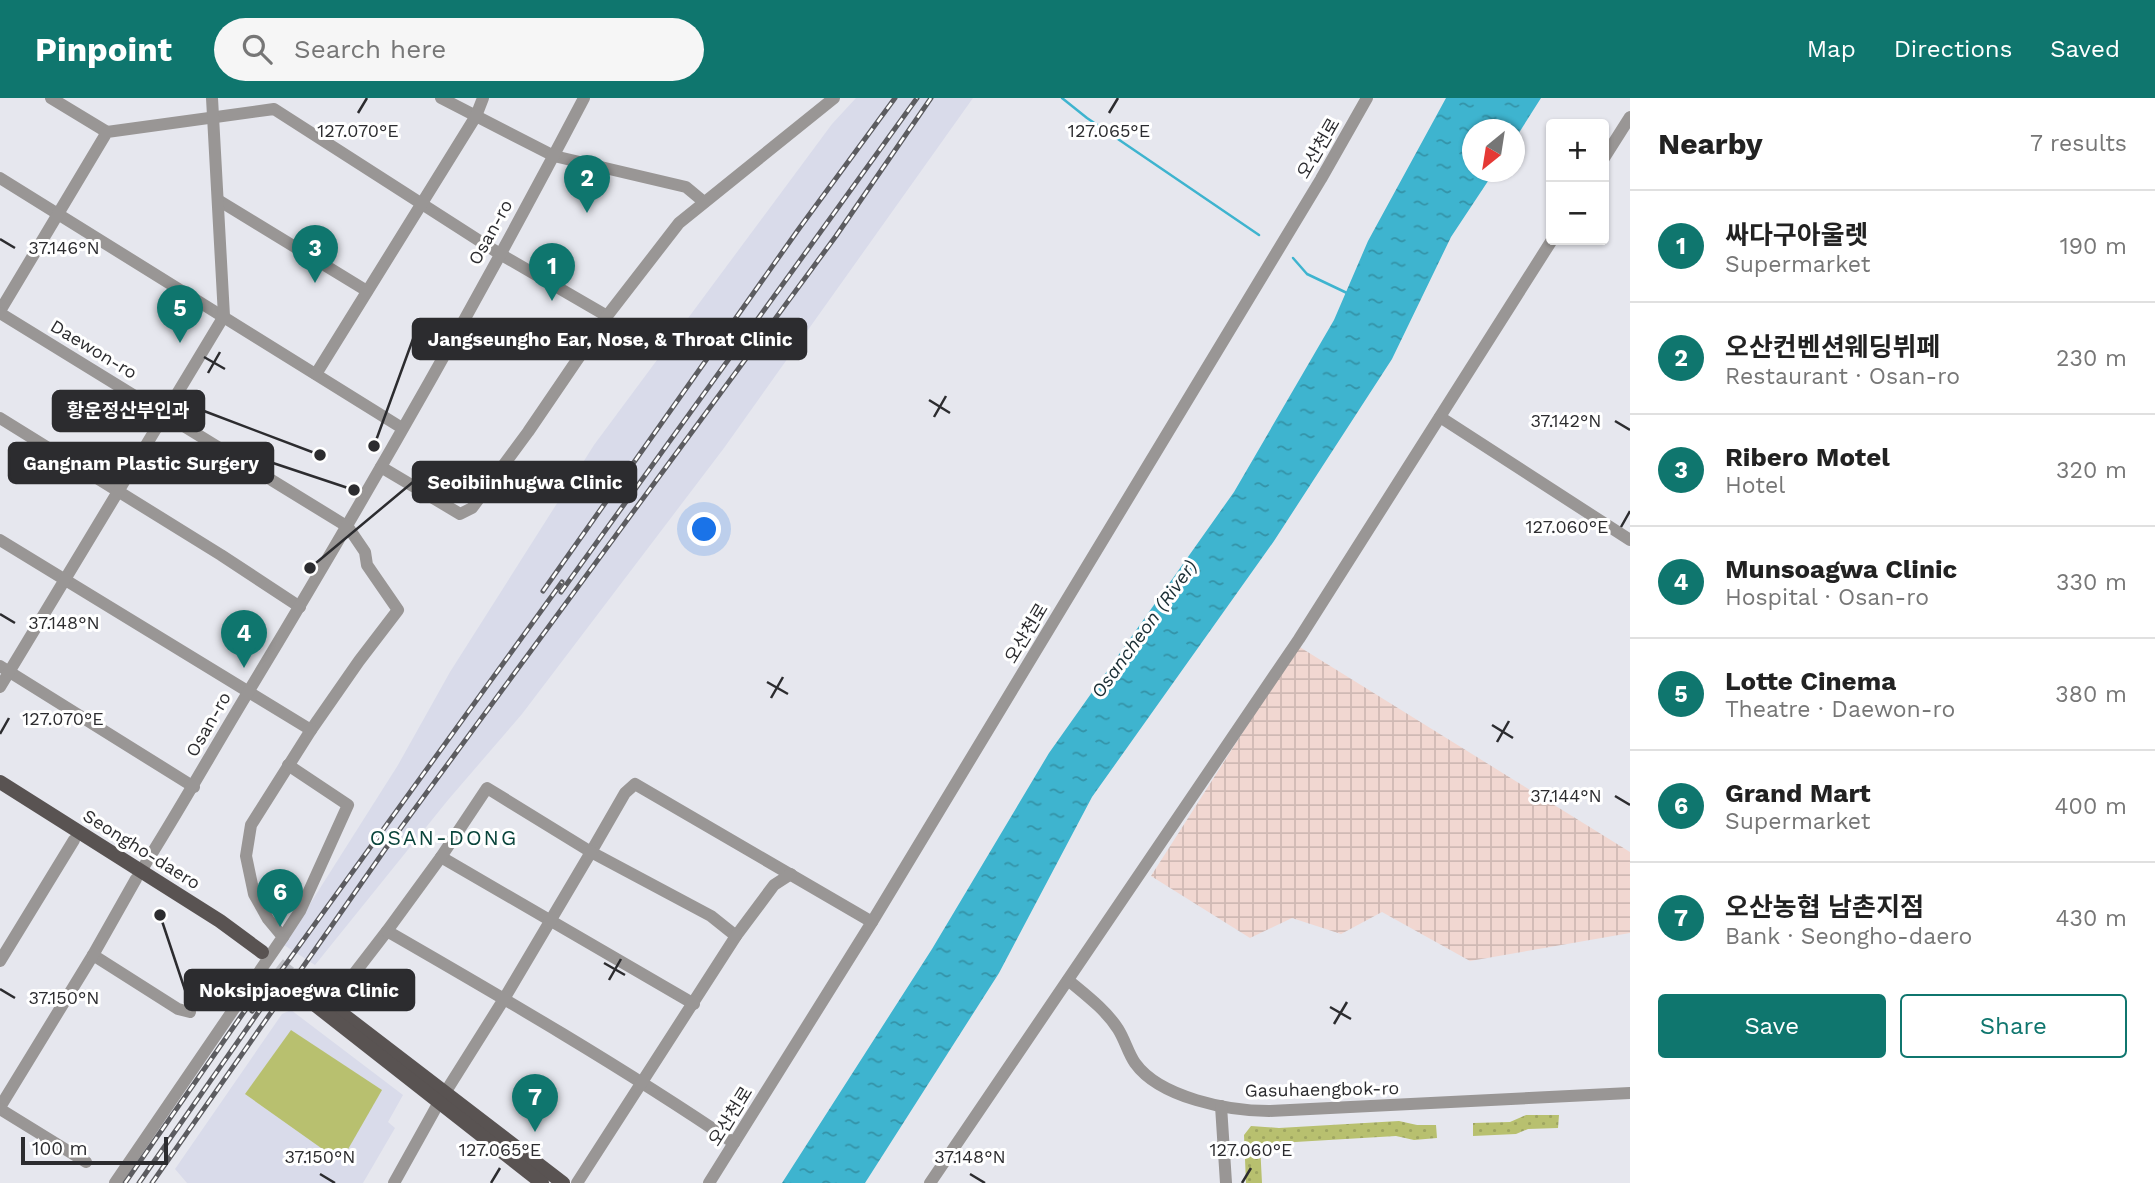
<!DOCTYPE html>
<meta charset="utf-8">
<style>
:root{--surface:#fff;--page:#f6f6f6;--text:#222;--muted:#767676;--line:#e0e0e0;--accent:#0f766e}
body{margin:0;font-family:"Work Sans","Noto Sans KR",sans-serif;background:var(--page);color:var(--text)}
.controls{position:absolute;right:21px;top:21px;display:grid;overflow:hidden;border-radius:7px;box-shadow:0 2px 5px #0004}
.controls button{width:63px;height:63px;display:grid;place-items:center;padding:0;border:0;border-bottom:2px solid var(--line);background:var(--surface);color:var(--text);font:35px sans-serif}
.compass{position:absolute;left:1462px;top:21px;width:63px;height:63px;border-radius:50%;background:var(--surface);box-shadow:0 2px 5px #0004;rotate:210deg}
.scale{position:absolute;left:21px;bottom:18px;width:147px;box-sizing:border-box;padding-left:7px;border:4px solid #2c2c2f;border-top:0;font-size:19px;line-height:24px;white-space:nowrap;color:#2c2c2f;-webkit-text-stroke:5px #fff;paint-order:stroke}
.you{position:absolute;left:705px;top:432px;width:24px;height:24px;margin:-18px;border:5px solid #fff;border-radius:50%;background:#1a73e8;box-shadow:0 0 0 10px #1a73e833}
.badge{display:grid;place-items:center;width:46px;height:46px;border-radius:50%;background:var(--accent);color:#fff;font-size:23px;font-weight:700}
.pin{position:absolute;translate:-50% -58px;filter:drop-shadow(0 2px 4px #0008)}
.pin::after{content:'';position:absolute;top:37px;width:24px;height:21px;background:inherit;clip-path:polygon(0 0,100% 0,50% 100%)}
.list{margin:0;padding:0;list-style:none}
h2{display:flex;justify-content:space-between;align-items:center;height:91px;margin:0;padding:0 28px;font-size:30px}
h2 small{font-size:23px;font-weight:400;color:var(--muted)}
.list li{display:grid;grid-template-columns:46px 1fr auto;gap:21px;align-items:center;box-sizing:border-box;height:112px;padding:0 28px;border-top:2px solid var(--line)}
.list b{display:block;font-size:26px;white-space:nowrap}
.list p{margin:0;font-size:23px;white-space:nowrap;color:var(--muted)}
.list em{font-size:23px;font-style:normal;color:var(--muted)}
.actions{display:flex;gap:14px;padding:21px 28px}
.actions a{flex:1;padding:16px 0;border:2px solid var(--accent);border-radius:7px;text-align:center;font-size:24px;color:var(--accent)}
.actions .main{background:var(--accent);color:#fff}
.icon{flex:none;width:38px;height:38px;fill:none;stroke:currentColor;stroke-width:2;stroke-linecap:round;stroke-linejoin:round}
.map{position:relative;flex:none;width:1630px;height:1085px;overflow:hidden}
header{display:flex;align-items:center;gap:42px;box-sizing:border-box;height:98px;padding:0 35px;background:var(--accent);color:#fff}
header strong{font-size:33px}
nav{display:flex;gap:38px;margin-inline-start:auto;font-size:24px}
.search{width:490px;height:63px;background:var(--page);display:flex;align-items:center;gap:18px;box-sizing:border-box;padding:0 24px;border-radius:38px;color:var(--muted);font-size:26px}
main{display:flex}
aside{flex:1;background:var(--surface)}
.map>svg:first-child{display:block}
.industrial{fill:url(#industrial-grid)}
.built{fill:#d9dbea}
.grass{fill:url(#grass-dots)}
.garden{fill:#b8c06f}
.water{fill:url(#water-ripples)}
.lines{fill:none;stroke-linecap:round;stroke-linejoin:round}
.stream{stroke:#3eb4cf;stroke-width:2.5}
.major-tunnel{stroke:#c1c2c8;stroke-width:14;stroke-dasharray:14 7;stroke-linecap:butt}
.minor{stroke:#999695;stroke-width:12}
.major{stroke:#595352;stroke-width:14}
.rail-casing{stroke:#5c5c60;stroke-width:5}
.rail{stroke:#fff;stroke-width:2.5;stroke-dasharray:8;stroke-linecap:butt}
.ticks{fill:none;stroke:#2c2c2f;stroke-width:2.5}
.labels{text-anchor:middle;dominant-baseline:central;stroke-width:6;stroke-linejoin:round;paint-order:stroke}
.street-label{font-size:18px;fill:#2c2c2f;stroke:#fff}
.water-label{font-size:19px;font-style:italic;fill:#1a2e34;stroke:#fff}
.quarter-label{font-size:21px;letter-spacing:2px;fill:#09443b;stroke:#fff}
.ticks-label{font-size:18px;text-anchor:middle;fill:#2c2c2f;stroke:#fff;stroke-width:6;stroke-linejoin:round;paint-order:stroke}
.leader{fill:none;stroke:#2c2c2f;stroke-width:2.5}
.callout-dot{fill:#2c2c2f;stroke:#fff;stroke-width:2.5}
.callout{fill:#2c2c2f;stroke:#2c2c2f;stroke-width:2.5}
.callout-label{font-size:19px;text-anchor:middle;font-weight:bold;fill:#fff}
</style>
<header>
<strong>Pinpoint</strong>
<div class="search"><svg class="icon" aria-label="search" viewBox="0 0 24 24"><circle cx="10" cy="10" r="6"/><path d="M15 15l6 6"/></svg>Search here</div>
<nav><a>Map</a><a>Directions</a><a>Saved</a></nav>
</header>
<main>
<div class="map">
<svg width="1630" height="1085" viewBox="0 0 1630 1085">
<defs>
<pattern id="industrial-grid" width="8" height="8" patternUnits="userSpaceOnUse" patternTransform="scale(1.75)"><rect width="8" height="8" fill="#f1d7d1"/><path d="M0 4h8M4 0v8" fill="none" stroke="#cfb9b4"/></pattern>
<pattern id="grass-dots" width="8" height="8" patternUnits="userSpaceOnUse" patternTransform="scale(1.75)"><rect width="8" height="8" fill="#b8c06f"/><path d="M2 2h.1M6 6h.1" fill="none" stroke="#9ea560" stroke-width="1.8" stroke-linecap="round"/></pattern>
<pattern id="water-ripples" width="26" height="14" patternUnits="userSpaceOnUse" patternTransform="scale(1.75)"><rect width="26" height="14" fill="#3eb4cf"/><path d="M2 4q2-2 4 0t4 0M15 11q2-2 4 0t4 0" fill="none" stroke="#3493a8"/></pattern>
</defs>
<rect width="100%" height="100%" fill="#e6e7ee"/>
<path class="industrial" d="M 1298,548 L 1630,754 L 1630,835 L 1470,863 L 1382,814 L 1341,836 L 1292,820 L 1250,840 L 1151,778 Z"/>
<g class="built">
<path d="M 856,0 L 973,0 L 724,350 L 522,616 L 448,702 L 315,867 L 284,847 L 398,667 L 450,574 L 594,347 L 832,26 Z"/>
<path d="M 291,912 L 403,997 L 388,1024 L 395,1030 L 363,1085 L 187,1085 L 175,1071 L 282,916 Z"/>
</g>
<g class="grass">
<path d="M 1526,1017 L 1559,1017 L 1558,1030 L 1528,1031 L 1516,1036 L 1473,1038 L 1473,1025 L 1510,1024 Z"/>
<path d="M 1399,1023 L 1417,1027 L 1436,1027 L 1437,1040 L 1414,1042 L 1396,1038 L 1260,1046 L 1262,1085 L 1246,1085 L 1244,1037 L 1251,1028 L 1279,1030 Z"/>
</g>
<path class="garden" d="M 291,932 L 382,992 L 347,1053 L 338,1062 L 245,996 Z"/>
<path class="water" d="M 1446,0 L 1541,0 L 1515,41 L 1514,32 L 1472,32 L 1472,74 L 1494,74 L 1451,139 L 1392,261 L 1274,443 L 1092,699 L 999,875 L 865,1085 L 782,1085 L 932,851 L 1049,655 L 1234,394 L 1334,222 L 1368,143 Z"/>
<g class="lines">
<g class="stream">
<path d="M 1062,0 L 1087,20 L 1259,137"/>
<path d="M 1293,160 L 1307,176 L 1347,195"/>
</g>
<path class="major-tunnel" d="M 262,854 L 310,891"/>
<g class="minor">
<path d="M 51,0 L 107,34"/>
<path d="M 441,0 L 554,58 L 686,89 L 704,104"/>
<path d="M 1604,60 L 1630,19"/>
<path d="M 0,80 L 402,330"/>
<path d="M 218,102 L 367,193"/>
<path d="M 0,213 L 107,34 L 274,11 L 500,156 L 607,218"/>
<path d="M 0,215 L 348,429 L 365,454 L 367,467 L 398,512 L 359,563 L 311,632 L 251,727 L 246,758 L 254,796 L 268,821 L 283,839 L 115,1085"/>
<path d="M 316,276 L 476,18 L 483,0"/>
<path d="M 1440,319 L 1630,442"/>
<path d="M 0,320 L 221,457 L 300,509"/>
<path d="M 381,369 L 460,416 L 472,410 L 528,334 L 607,218 L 679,125 L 834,0"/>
<path d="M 0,442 L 311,632"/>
<path d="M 0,568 L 194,689"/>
<path d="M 0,589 L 224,218 L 212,0"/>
<path d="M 441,759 L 694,906"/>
<path d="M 141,773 C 179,713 213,652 250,591 C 367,397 479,201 584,0"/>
<path d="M 736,838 L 711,818 L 591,754 L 625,695 L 635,686 L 872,824"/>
<path d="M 283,839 L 300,813 L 348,707 L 288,667"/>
<path d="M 93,857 L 178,911 L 190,914"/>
<path d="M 0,863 L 74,742"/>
<path d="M 1068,882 C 1086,897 1106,912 1118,931 C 1125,942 1128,955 1135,965 C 1160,1000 1229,1013 1269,1013 L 1630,995"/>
<path d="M 330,907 L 387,833"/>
<path d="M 1221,1008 L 1226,1085"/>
<path d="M 0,1009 L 93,857 L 136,781"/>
<path d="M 0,1011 L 86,1064"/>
<path d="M 394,1085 L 438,1006 L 504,901 L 591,754 L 487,690 L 441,759 L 387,833 C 505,901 622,969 734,1045"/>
<path d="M 577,1085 L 736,838 L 774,787 L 791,776"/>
<path d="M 709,1085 L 872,824 L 1321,81 L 1367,0"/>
<path d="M 930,1085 L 1299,541 L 1552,142"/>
</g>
<g class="major">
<path d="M 0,684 L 220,823 L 262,854"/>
<path d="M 310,891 L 563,1085"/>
<path d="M 305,899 L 542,1085"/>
</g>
<g class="rail-casing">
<g id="rail">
<path d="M 543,493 L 798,132 L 895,0"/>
<path d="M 561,494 L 917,0"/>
<path d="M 252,913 L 562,484"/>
<path d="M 125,1085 L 253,901"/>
<path d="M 139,1085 L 262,909"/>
<path d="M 152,1085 L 386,750 L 836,138 L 931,0"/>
</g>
</g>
<use href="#rail" class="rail"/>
</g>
<path class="ticks" d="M 358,15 L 367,0M 1109,15 L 1118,0M 0,141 L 15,150M 204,259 L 225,271M 208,275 L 220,254M 929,302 L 950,315M 934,319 L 946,298M 1615,323 L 1630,332M 1621,429 L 1630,413M 0,516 L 15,525M 767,584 L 788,596M 771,600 L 783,579M 1492,627 L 1513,640M 0,636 L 9,620M 1497,644 L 1509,623M 1615,698 L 1630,707M 604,865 L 625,877M 609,882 L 621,861M 0,891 L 15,900M 1330,909 L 1351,921M 1334,926 L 1347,904M 320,1076 L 335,1085M 970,1076 L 985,1085M 491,1085 L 500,1070M 1242,1085 L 1251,1070"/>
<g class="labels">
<g class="street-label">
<text transform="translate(1318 50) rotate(-60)">오산천로</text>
<text transform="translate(490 134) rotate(-61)">Osan-ro</text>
<text transform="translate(94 251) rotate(31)">Daewon-ro</text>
<text transform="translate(1026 535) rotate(-59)">오산천로</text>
<text transform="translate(208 626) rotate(-60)">Osan-ro</text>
<text transform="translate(142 751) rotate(32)">Seongho-daero</text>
<text transform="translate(1322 991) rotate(-1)">Gasuhaengbok-ro</text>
<text transform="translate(730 1018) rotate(-58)">오산천로</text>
</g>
<g class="water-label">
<text transform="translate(1144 531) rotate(-54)">Osancheon (River)</text>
</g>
<g class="quarter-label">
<text x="444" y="739">OSAN-DONG</text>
</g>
</g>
<g class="ticks-label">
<text x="358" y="39">127.070°E</text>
<text x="1109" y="39">127.065°E</text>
<text x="64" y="156">37.146°N</text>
<text x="1566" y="329">37.142°N</text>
<text x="1567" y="435">127.060°E</text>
<text x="64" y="531">37.148°N</text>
<text x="63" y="627">127.070°E</text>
<text x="1566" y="704">37.144°N</text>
<text x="64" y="906">37.150°N</text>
<text x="500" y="1058">127.065°E</text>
<text x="1251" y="1058">127.060°E</text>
<text x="320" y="1065">37.150°N</text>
<text x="970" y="1065">37.148°N</text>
</g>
<path class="leader" d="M374 348L413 241M320 357L204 313M354 392L273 365M310 470L413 384M160 817L185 892"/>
<g class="callout-dot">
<circle cx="374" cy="348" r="7"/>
<circle cx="320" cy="357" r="7"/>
<circle cx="354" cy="392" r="7"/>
<circle cx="310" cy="470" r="7"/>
<circle cx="160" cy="817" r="7"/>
</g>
<g class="callout">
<rect x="413" y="221" width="393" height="40" rx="7"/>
<rect x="53" y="293" width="151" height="40" rx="7"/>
<rect x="9" y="345" width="264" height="40" rx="7"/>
<rect x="413" y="364" width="223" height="40" rx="7"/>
<rect x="185" y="872" width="229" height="40" rx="7"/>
</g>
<g class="callout-label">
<text x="610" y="248">Jangseungho Ear, Nose, &amp; Throat Clinic</text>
<text x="128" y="319">황운정산부인과</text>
<text x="141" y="372">Gangnam Plastic Surgery</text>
<text x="525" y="391">Seoibiinhugwa Clinic</text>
<text x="299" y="899">Noksipjaoegwa Clinic</text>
</g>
</svg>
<div class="controls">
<button>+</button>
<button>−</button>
</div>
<svg class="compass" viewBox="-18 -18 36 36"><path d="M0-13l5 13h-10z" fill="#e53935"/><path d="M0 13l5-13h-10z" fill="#767676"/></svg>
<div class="scale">100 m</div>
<div class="you"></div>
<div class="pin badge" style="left:552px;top:203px">1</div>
<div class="pin badge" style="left:587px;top:115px">2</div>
<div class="pin badge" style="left:315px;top:185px">3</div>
<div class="pin badge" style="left:244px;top:570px">4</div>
<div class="pin badge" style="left:180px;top:245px">5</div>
<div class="pin badge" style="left:280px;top:829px">6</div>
<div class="pin badge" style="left:535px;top:1034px">7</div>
</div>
<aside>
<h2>Nearby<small>7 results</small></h2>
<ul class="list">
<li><span class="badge">1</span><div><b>싸다구아울렛</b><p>Supermarket</p></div><em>190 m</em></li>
<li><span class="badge">2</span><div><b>오산컨벤션웨딩뷔페</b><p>Restaurant · Osan-ro</p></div><em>230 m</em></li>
<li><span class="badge">3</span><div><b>Ribero Motel</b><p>Hotel</p></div><em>320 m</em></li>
<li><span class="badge">4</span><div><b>Munsoagwa Clinic</b><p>Hospital · Osan-ro</p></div><em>330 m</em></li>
<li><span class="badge">5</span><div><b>Lotte Cinema</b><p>Theatre · Daewon-ro</p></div><em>380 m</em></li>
<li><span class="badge">6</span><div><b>Grand Mart</b><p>Supermarket</p></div><em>400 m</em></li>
<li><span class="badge">7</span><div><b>오산농협 남촌지점</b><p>Bank · Seongho-daero</p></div><em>430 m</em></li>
</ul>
<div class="actions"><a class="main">Save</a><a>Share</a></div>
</aside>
</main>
